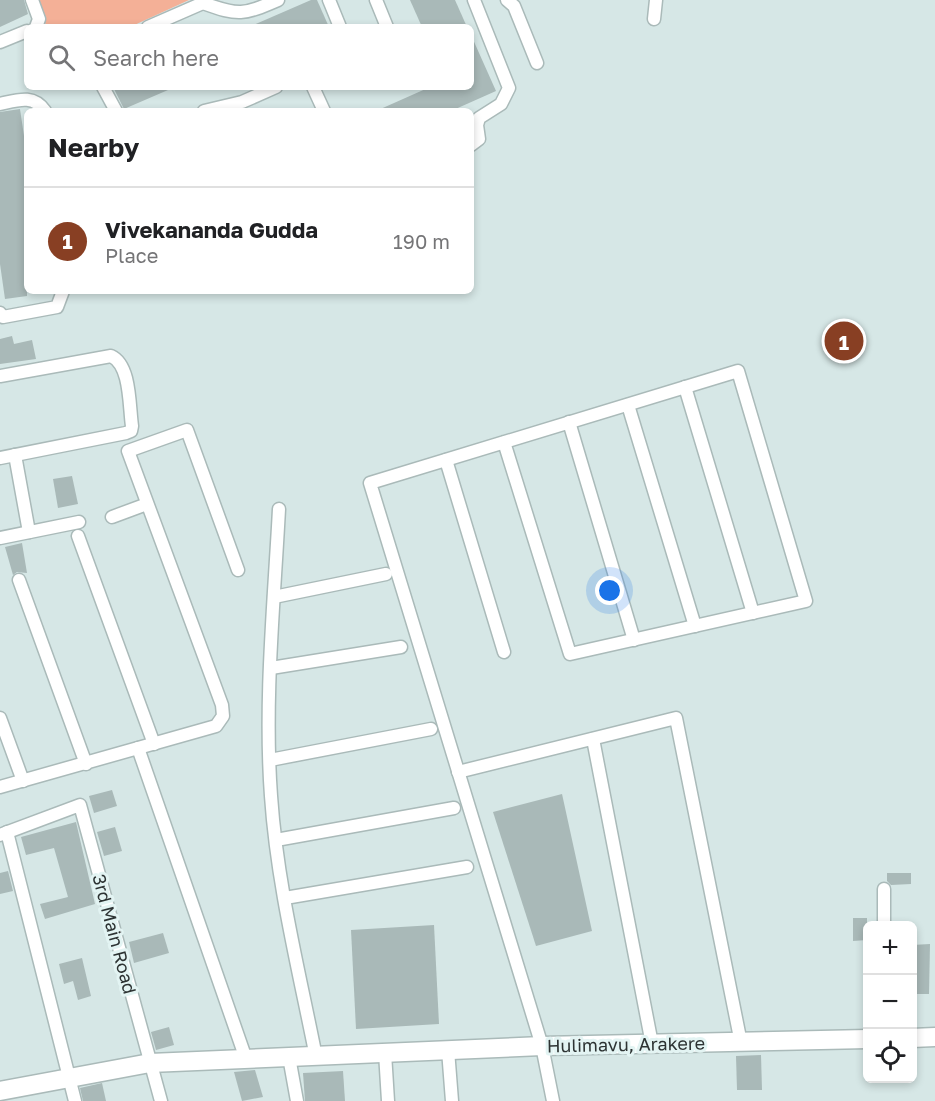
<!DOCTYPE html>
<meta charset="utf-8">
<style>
:root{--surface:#fff;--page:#f2f2f2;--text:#202124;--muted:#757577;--line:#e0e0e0;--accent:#883f23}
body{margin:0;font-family:"Golos Text",sans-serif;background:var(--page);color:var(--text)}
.controls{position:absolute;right:18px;bottom:18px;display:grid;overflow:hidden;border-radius:9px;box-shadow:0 3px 9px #0003}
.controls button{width:54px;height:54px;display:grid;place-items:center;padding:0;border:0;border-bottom:2px solid var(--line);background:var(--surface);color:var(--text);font:30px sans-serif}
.you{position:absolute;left:610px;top:591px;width:21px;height:21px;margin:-15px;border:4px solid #fff;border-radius:50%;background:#1a73e8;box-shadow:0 0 0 9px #1a73e833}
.badge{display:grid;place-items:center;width:39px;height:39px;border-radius:50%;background:var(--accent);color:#fff;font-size:20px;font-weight:700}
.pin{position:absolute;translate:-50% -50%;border:3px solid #fff;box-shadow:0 2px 6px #0006}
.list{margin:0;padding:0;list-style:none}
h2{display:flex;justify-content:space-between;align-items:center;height:78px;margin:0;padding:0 24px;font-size:26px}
h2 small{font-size:20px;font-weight:400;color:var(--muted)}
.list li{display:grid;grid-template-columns:39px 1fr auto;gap:18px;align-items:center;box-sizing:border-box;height:108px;padding:0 24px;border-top:2px solid var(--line)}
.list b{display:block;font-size:22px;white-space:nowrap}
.list p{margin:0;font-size:20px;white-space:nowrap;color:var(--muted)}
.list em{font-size:20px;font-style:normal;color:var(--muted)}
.icon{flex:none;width:33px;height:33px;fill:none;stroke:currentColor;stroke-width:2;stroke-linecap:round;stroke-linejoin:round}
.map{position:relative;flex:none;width:935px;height:1101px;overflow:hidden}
.search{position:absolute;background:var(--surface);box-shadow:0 3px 9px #0003;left:24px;top:24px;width:450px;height:66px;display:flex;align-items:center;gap:15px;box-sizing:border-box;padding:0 21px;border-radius:9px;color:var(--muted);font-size:22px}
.panel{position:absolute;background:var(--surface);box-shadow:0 3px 9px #0003;left:24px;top:108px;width:450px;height:186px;border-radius:9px}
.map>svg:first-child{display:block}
.green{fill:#f4b097}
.building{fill:#a9b9b8}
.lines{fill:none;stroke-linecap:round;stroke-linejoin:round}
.street-casing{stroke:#aabab9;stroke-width:15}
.secondary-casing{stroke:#aabab9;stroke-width:21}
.street{stroke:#fff;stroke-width:12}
.secondary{stroke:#fff;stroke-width:18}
.labels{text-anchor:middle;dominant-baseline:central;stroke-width:6;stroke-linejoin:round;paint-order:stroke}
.street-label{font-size:18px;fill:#2d3333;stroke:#e3f4f3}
</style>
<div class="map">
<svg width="935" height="1101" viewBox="0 0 935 1101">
<rect width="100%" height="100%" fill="#d6e7e6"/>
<path class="green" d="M 34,0 L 189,0 L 130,27 L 47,27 Z"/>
<g class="building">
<path d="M 0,0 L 24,0 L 28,14 L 0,27 Z"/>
<path d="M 311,0 L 317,0 L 329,27 L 249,27 Z"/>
<path d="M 410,0 L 455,0 L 467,27 L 422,27 Z"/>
<path d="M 471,35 L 496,91 L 451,111 L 376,111 L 430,87 L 471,87 Z"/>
<path d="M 113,87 L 175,87 L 124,109 Z"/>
<path d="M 20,109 L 27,156 L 27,296 L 5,299 L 0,264 L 0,112 Z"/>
<path d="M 12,336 L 14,344 L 32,340 L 36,359 L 0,364 L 0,339 Z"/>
<path d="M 72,476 L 78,504 L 58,508 L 53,479 Z"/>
<path d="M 22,543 L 27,573 L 17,572 L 13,575 L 5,547 Z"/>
<path d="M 112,790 L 117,806 L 94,813 L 89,796 Z"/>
<path d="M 562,794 L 592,931 L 536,946 L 493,812 Z"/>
<path d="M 76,822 L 95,904 L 45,919 L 40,904 L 68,897 L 54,848 L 26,855 L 21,837 Z"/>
<path d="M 115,827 L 122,851 L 104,856 L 97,832 Z"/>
<path d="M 8,871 L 13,891 L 0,894 L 0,873 Z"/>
<path d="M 887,873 L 911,873 L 911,884 L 891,885 L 887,881 Z"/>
<path d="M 853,918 L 867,918 L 867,940 L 853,941 Z"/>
<path d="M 434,925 L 439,1024 L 356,1029 L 351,930 Z"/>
<path d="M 163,933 L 169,953 L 134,963 L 129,942 Z"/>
<path d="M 930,944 L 929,994 L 912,994 L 912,945 Z"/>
<path d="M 82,958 L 91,996 L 78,1000 L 73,981 L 64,984 L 59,964 Z"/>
<path d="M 169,1027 L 174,1045 L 156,1050 L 151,1032 Z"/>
<path d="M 761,1055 L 762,1090 L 737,1090 L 736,1056 Z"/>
<path d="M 255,1070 L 263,1097 L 242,1101 L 234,1072 Z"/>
<path d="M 343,1071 L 345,1101 L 305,1101 L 303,1073 Z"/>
<path d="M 102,1083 L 106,1101 L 83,1101 L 80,1088 Z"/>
</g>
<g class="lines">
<g class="street-casing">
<g id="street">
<path d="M 32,0 L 39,19 L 36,27"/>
<path d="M 329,0 L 340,27"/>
<path d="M 376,0 L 387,27"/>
<path d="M 507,0 L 514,6 L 537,63"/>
<path d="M 654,19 L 656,0"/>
<path d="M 148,27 L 203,3 C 239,16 243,15 278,0"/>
<path d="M 0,42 L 27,31"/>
<path d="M 103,87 L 116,111"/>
<path d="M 313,87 L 324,111"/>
<path d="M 0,104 C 18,100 33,94 45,111"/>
<path d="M 204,111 L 242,102 L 276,87"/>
<path d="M 471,145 L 479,139 L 477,125 L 479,118 L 501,104 L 509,88 L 474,0"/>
<path d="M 0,313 L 3,317 L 57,307 L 63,291"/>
<path d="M 0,376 L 111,356 C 131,365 129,406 132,426 L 131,431 L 126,433 L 0,458"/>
<path d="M 685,387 L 753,613"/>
<path d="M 628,405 L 695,626"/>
<path d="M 569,422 L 634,640"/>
<path d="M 504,442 L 570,654 L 806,601 L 738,371 L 370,483 L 542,1046 L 553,1101"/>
<path d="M 15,455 L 29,532"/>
<path d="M 446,460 L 504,652"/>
<path d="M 279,509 C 274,604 264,701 271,796 C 277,884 299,971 316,1057"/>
<path d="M 112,517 L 147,504"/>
<path d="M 78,536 L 154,744"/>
<path d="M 0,538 L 79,522"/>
<path d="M 19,580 L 86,764"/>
<path d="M 274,597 L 386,574"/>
<path d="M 271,668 L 401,647"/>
<path d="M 0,718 L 23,781"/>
<path d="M 593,739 L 652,1044"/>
<path d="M 138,748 L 246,1059"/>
<path d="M 270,760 L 431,729"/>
<path d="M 458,772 L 676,718 L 741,1043"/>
<path d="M 0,787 L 216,726 L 223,716 L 222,705 L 128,451 L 187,430 L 238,570"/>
<path d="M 7,832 L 75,1101"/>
<path d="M 0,835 L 80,805 L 161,1101"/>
<path d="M 276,840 L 454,808"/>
<path d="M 884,889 L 884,926"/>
<path d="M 285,898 L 467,867"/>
<path d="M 448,1050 L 452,1101"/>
<path d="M 385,1053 L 388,1101"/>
<path d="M 289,1057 L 297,1101"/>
</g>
</g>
<g class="secondary-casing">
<g id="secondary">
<path d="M 912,1038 L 935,1037"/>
<path d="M 0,1091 L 150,1063 L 542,1046 L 868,1039"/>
</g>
</g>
<use href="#street" class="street"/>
<use href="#secondary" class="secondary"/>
</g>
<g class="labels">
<g class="street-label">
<text transform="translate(115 934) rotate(75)">3rd Main Road</text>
<text transform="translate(626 1044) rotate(-1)">Hulimavu, Arakere</text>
</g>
</g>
</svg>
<div class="controls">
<button>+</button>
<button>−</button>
<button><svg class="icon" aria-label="locate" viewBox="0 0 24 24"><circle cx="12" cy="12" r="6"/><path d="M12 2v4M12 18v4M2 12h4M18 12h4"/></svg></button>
</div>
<div class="you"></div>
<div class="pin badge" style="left:844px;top:341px">1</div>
<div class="search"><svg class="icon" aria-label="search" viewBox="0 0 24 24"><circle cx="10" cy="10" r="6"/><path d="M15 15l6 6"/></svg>Search here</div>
<section class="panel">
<h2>Nearby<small></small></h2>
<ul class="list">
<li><span class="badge">1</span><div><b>Vivekananda Gudda</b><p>Place</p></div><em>190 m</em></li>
</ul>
</section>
</div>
